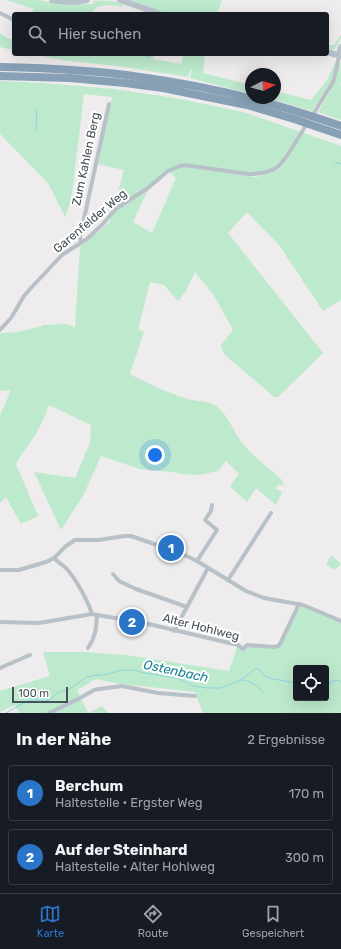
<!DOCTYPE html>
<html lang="de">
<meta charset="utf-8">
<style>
:root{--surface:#171b24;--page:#242831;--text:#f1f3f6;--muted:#9ea1a6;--line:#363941;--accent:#2b75c9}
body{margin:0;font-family:Rubik,sans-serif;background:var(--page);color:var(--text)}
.controls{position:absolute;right:12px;bottom:12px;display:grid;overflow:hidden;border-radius:4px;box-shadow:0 4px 16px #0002}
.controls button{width:36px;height:36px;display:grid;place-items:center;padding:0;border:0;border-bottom:1px solid var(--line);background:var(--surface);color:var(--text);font:20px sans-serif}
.compass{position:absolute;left:245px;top:68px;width:36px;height:36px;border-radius:50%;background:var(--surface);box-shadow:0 4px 16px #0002;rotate:84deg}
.scale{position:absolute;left:12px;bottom:10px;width:56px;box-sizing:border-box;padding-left:4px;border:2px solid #465057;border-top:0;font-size:11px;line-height:14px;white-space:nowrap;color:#465057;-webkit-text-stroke:3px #fff;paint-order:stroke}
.you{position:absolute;left:155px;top:455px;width:14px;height:14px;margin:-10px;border:3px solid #fff;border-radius:50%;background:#1a73e8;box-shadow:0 0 0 6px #1a73e833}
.badge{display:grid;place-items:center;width:26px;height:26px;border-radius:50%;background:var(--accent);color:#fff;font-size:13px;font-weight:700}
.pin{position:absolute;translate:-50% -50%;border:2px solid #fff;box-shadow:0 1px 4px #0006}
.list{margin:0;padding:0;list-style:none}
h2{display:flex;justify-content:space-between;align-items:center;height:52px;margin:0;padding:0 16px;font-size:17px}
h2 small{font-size:13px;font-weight:400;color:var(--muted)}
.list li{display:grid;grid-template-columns:26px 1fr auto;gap:12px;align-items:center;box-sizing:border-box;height:56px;margin:0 8px 8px;padding:0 8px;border:1px solid var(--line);border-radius:4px}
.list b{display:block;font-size:15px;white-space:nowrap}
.list p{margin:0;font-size:13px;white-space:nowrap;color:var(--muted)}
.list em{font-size:13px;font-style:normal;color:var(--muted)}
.icon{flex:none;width:22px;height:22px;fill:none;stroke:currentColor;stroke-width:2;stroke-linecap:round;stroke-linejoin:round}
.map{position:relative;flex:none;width:341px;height:713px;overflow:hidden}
.search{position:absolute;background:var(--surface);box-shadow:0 4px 16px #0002;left:12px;right:12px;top:12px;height:44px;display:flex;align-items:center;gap:10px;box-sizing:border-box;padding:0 14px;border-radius:4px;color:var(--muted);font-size:15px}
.sheet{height:180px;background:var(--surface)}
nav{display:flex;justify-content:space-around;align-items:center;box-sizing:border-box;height:56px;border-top:1px solid var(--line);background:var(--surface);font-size:11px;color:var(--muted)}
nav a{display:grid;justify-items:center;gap:2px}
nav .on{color:var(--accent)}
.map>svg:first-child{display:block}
.green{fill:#bde9cd;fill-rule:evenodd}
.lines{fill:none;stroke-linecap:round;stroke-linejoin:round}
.stream{stroke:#8fd3e1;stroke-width:1}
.street{stroke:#b8c1c7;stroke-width:4}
.secondary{stroke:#b9c3cc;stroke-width:6}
.highway{stroke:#88a0b6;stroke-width:8}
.labels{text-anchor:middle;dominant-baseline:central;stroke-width:4;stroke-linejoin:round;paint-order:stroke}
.street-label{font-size:12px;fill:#465057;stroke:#fff}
.water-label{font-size:13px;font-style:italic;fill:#1a8096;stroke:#fff}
</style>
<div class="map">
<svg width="341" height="713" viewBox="0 0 341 713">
<rect width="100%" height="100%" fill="#eeecec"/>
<g class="green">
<path d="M 6,0 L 38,0 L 68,5 L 93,4 L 94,2 L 92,1 C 104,0 113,0 124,4 L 122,7 C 111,5 98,2 90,14 L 30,14 L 34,9 Z"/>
<path d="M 129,0 L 222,0 L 217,14 L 171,14 L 161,12 Z"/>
<path d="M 0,33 L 9,39 L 14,39 L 14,50 L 0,47 Z"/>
<path d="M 341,35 L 341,38 L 335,49 L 331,50 L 327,49 L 327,45 L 334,45 Z"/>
<path d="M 31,54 L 154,54 L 153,59 L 181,64 L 184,54 L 205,54 L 203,73 L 251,85 L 251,94 L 190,78 L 192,70 L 190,70 L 188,77 L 124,67 L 62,60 Z"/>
<path d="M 336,61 L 337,61 L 331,82 L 312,111 L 267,98 L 275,98 L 275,91 L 311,100 L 327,80 Z"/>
<path d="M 341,62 L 341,82 L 340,85 L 341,86 L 341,120 L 318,112 L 330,92 L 335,80 Z"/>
<path d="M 0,81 L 41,83 L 80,86 L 114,89 L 175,98 L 243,112 L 341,146 L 341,300 L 323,311 L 279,245 L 247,212 L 228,233 L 323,353 L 278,397 L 274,397 L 225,355 L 221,347 L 221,345 L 233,330 L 213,294 L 195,272 L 186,291 L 178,301 L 164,285 L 150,282 L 138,329 L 144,332 L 130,374 L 137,378 C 153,385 170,394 188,399 C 197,402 207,400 215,405 C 227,414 232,428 240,440 C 251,455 267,466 280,478 L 283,482 L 284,486 L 279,484 L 275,488 L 282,492 L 276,505 L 256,488 L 247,502 L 230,486 L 239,474 L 226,461 L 218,471 L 198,475 L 182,474 L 173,472 L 140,469 L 101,456 L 84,494 L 61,530 L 34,472 L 75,478 L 90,443 L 91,425 L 49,405 C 45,416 40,427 34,437 C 28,446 21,454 16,464 L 38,516 L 21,524 L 6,497 L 0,503 L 0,416 L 11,390 L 0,391 L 0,333 L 18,332 L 42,326 L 42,325 L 66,324 L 75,327 L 80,247 L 109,223 L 124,170 L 98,164 L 112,97 L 84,94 L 71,201 L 65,217 L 48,183 L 0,134 ZM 281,161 L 284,163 L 279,169 L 273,172 L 261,176 L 255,177 L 188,167 L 183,167 L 188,164 L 245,172 L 256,173 L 271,169 ZM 167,170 L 176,178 L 152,233 L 133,222 L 150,185 Z"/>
<path d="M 331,555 L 341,564 L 334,570 L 326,564 Z"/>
<path d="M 299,604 L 341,621 L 341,713 L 203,713 L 195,692 L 114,683 L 96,679 L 77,690 L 88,713 L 19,713 L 15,705 L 0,712 L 0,691 L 50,676 L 43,652 L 83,652 L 126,655 L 229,671 L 238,645 L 243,649 L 247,645 L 278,646 ZM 296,668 L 326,668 L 326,698 L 296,698 Z"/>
<path d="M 102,706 L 108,713 L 88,713 Z"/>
</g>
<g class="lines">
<g class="stream">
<path d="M 139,54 L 149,57"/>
<path d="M 36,130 L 37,110"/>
<path d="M 335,162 L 341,164"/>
<path d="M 241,680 C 250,680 257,686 263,692"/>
<path d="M 326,684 L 337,680 L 341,682"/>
<path d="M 6,713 L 29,700 L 49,700 L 59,692 L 68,690 L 87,677 L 95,675 L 103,675 L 122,670 L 134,670 L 145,673 L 177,678 L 193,686 L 207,688 L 220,688 L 236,682 L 242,679 L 255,669 L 258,669 L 261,671 L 265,676 L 268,678 L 296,683"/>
</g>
<g class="street">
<path d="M 0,13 L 14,20"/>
<path d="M 312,116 L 333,82 L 337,67 L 339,55"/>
<path d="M 81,242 L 80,237 L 109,104"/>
<path d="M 0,330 L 11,318 L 24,296 L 31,288 L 62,255 L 68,251 L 87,239 L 103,224 L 112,213 L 117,208 L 148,188 L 168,171 L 180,166 L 185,165 L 248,174 C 258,174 268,173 276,168 C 285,163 301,133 307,123"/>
<path d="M 54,558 C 58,562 62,565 66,568 C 76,579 88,601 92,614"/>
<path d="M 197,561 L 217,530 L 205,520 L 211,511 L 212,505"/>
<path d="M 0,570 L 19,570 L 46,562 L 54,558 L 66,546 L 75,540 L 98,540 L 125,536 L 131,536 L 180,553 L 197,561 L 228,580 L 246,591 L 264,598 L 303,605 L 341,621"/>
<path d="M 113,574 L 119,581 L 136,589 L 187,607"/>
<path d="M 228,580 L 271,513"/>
<path d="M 0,622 L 39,623 L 92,614 L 97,615 L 140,622 L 238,645 L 243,649 L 247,645 L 275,647 L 278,646 L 280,644 L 299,604"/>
<path d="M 174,631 L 208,568"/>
<path d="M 88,648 C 96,636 96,629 97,615"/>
<path d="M 0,668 L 30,655"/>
<path d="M 49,713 L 82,697 L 94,690 L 99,689 L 122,686 L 158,693 L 195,696"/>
</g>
<g class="secondary">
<path d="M 52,0 C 65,2 75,3 87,0"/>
<path d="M 120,0 L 160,14"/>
<path d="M 327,52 L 341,56"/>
<path d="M 339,55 L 341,47"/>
</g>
<g class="highway">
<path d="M 0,67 C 47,68 94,70 140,77 C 208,86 276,103 341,126"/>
<path d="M 0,76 L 70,78 L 125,83 L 163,88 L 247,105 L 294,119 L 341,135"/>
</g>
</g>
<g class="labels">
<g class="street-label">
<text transform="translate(86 159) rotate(-78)">Zum Kahlen Berg</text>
<text transform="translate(90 221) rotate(-40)">Garenfelder Weg</text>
<text transform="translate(201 627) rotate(14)">Alter Hohlweg</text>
</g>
<g class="water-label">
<text transform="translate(176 671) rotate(12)">Ostenbach</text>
</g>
</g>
</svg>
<div class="controls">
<button><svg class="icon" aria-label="locate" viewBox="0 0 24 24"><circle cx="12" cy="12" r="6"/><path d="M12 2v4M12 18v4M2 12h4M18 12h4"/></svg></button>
</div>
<svg class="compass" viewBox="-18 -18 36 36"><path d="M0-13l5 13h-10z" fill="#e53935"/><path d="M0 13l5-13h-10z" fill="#9ea1a6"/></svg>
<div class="scale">100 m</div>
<div class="you"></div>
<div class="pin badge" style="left:171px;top:548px">1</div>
<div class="pin badge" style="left:132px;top:622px">2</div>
<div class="search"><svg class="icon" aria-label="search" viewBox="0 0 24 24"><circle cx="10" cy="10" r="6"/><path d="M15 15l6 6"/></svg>Hier suchen</div>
</div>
<section class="sheet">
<h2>In der Nähe<small>2 Ergebnisse</small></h2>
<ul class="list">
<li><span class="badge">1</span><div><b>Berchum</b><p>Haltestelle · Ergster Weg</p></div><em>170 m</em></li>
<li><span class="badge">2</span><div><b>Auf der Steinhard</b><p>Haltestelle · Alter Hohlweg</p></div><em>300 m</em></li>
</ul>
</section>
<nav>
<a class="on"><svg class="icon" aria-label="map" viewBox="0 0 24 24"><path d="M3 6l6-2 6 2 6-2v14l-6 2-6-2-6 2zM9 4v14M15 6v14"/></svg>Karte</a>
<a><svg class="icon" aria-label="directions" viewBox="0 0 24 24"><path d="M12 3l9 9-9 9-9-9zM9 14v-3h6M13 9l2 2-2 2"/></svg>Route</a>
<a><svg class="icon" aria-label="saved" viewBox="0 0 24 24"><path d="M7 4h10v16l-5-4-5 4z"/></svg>Gespeichert</a>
</nav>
